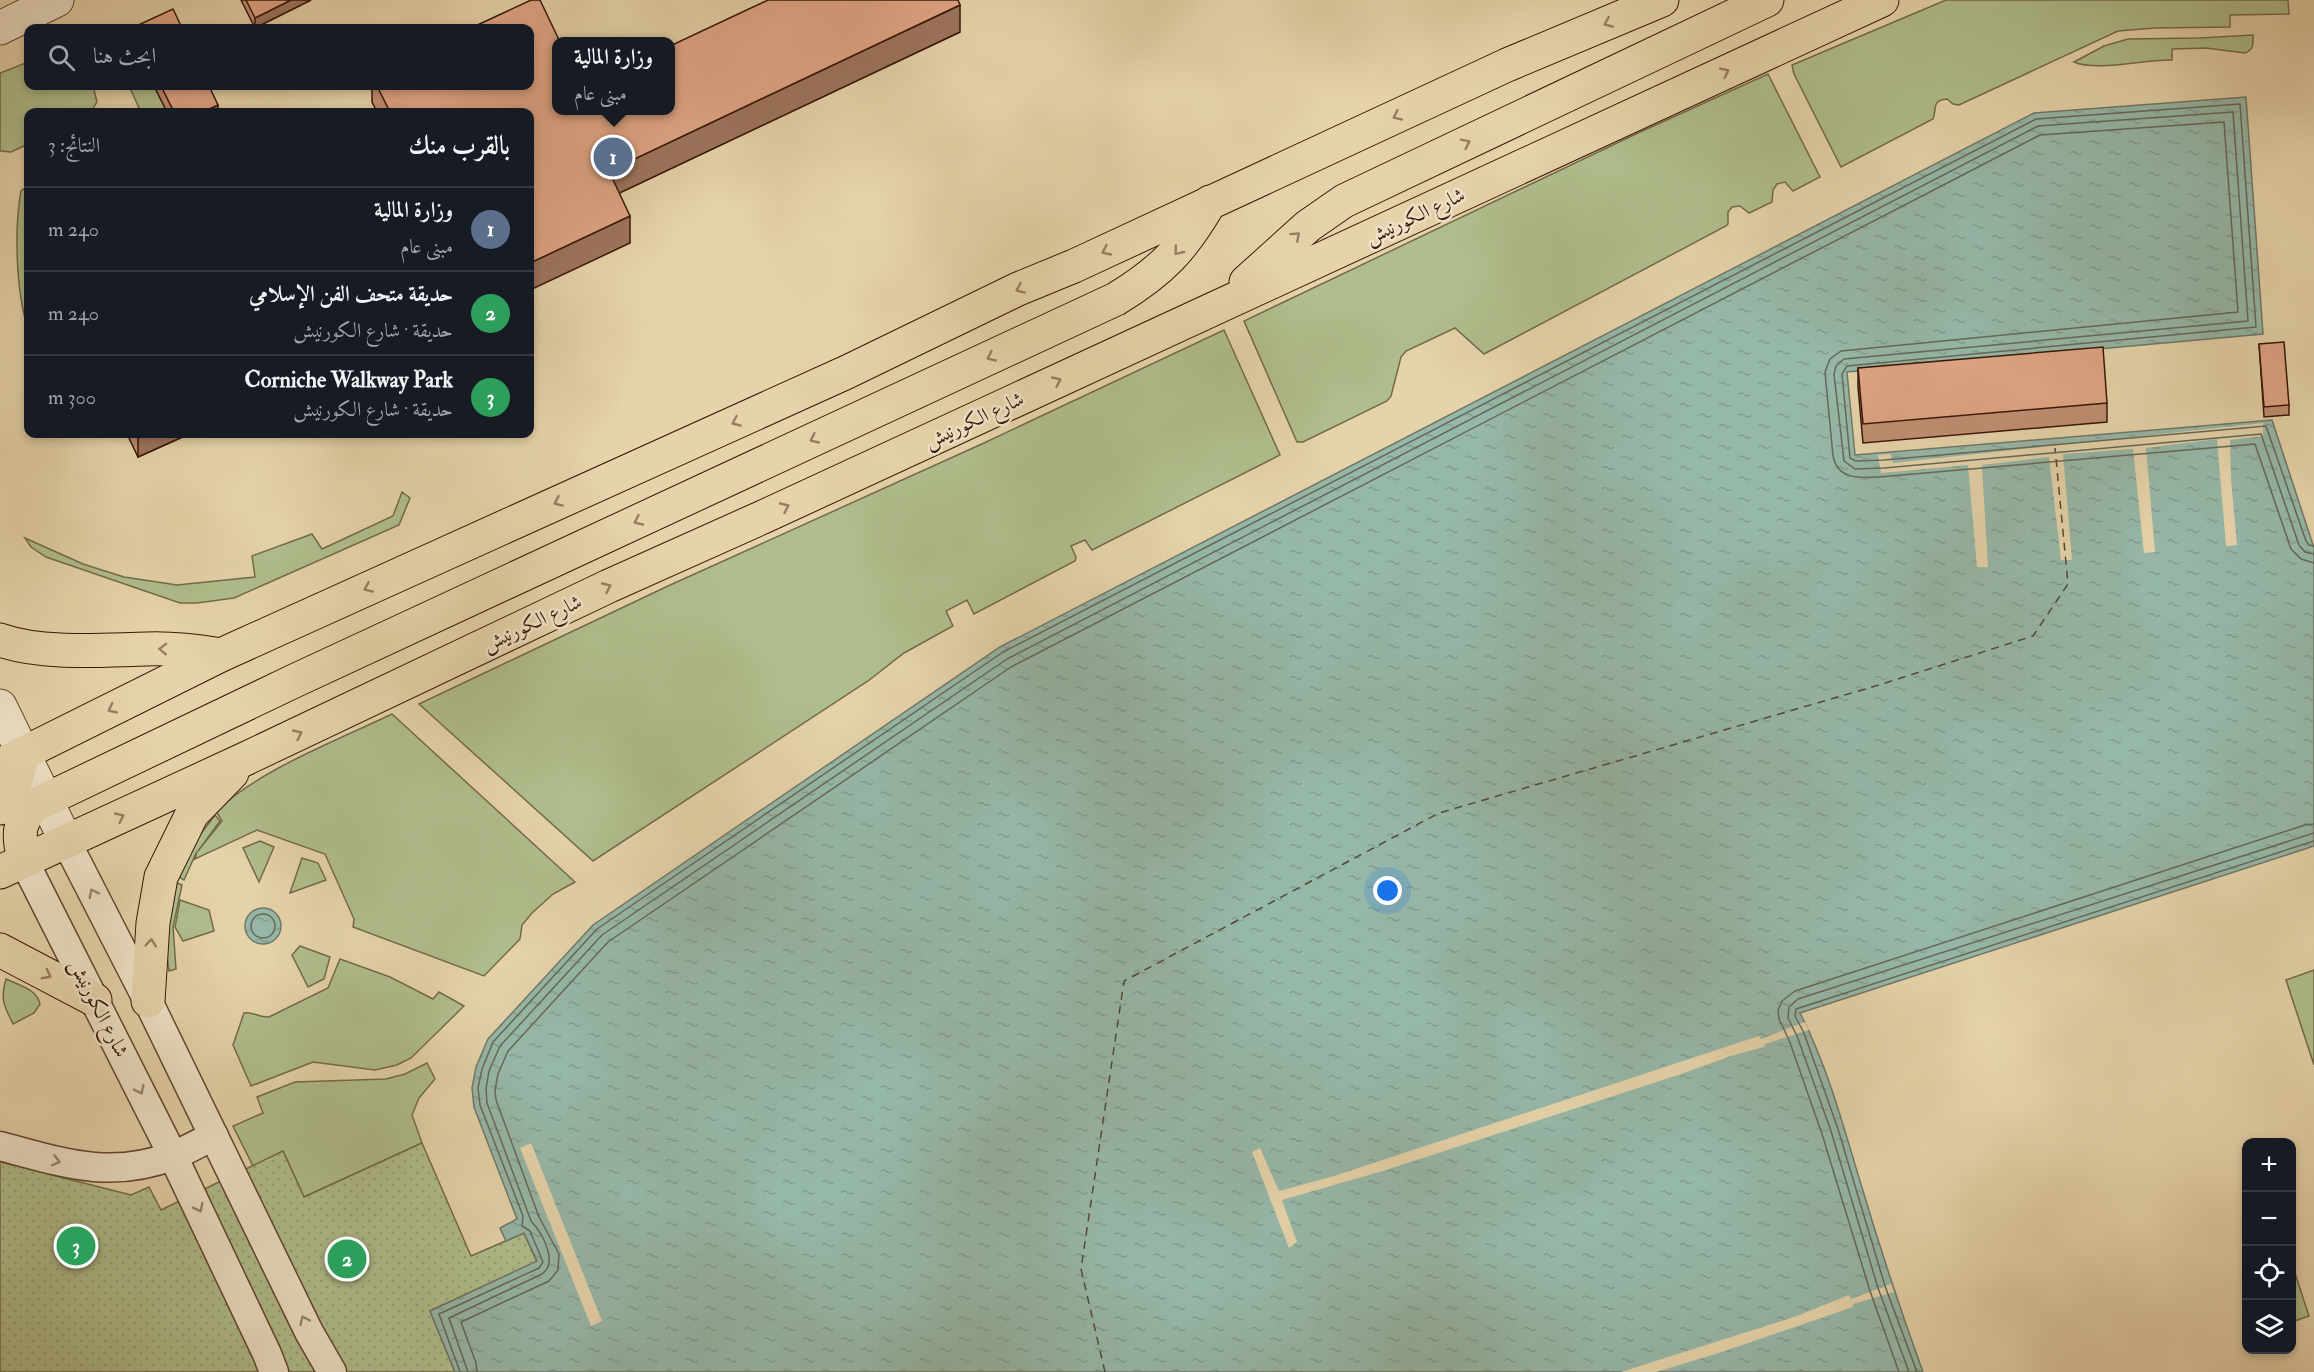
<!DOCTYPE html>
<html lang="ar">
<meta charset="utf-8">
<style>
:root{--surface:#171b24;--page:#242831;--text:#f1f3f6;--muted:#9ea1a6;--line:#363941;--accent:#c59692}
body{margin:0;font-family:"IM FELL Double Pica",Amiri,serif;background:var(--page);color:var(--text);direction:rtl}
.controls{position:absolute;right:18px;bottom:18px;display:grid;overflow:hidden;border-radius:12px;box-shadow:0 3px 9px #0003}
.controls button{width:54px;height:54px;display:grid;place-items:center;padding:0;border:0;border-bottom:2px solid var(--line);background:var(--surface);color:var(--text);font:30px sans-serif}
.you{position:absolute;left:1388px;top:891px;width:21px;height:21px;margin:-15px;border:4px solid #fff;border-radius:50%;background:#1a73e8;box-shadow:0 0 0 9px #1a73e833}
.badge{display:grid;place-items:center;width:39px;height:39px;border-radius:50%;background:var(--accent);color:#fff;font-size:20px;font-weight:700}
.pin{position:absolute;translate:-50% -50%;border:3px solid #fff;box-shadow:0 2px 6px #0006}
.popup{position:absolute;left:552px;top:37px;width:123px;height:78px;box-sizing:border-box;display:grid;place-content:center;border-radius:12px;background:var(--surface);filter:drop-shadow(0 2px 4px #0005);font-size:20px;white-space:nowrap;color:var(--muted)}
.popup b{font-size:22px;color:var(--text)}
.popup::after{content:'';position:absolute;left:50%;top:100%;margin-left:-12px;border:12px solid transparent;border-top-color:var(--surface)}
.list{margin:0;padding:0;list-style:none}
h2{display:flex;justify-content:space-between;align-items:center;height:78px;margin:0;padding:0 24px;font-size:26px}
h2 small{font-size:20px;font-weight:400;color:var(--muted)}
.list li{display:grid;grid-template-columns:39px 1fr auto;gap:18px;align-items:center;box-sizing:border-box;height:84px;padding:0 24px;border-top:2px solid var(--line)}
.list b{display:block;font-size:22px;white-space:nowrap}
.list p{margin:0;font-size:20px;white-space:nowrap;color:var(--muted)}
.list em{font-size:20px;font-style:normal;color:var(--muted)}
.icon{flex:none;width:33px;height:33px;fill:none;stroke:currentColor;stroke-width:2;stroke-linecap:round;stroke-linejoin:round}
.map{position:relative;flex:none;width:2314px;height:1372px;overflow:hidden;direction:ltr}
.search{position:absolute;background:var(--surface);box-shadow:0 3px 9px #0003;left:24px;top:24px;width:510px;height:66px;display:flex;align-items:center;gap:15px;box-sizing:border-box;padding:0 21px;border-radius:12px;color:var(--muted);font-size:22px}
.panel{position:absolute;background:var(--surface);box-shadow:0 3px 9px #0003;left:24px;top:108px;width:510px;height:330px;border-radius:12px;direction:rtl}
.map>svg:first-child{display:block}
.grass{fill:#b0be8d;stroke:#746a4a;stroke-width:1.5}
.park{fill:url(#park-dots);stroke:#746a4a;stroke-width:1.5}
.water{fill:url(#water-ripples);stroke:#707868;stroke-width:1.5}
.pier{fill:#e6d3aa}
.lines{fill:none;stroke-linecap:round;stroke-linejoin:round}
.shore{stroke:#666858;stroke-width:1.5}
.ferry{stroke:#544738;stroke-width:1.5;stroke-dasharray:8 6;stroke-linecap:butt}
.minor-casing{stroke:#634630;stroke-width:31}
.tertiary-casing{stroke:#634630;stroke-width:35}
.trunk-casing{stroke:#371707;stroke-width:35}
.minor{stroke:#efe2c8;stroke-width:28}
.tertiary{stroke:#efe2c8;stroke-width:33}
.trunk{stroke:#e6d3aa;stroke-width:33}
.wall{fill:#c18e72;stroke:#371707;stroke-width:1.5}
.shaded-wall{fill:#9d745d;stroke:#371707;stroke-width:1.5}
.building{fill:#e0a585;stroke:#371707;stroke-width:1.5}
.oneway{stroke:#977e61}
.oneway2{stroke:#9c8771}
.labels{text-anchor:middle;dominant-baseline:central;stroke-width:5;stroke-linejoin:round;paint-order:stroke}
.street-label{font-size:20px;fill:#371707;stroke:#efe2c8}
</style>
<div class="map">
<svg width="2314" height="1372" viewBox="0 0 2314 1372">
<defs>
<pattern id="park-dots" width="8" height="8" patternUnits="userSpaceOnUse" patternTransform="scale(1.5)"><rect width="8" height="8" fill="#b0be8d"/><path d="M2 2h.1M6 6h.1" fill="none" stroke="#98a378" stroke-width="1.8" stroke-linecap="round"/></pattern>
<pattern id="water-ripples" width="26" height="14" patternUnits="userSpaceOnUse" patternTransform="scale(1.5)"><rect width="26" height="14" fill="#96b8a9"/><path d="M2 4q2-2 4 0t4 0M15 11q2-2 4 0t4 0" fill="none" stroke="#829d90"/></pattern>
</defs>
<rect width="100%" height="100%" fill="#e6d3aa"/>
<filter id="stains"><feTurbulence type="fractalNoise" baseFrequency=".00333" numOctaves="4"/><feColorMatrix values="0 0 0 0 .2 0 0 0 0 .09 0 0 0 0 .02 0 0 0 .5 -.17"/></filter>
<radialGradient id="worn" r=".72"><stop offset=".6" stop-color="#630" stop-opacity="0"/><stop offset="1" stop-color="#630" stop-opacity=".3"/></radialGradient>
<g class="grass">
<path d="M 1946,0 L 2288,0 L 2289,14 L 2230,15 L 2230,27 L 2155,28 L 2118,31 L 1959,105 L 1953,104 L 1947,99 C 1931,100 1937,110 1933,119 L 1841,167 L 1794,74 L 1792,65 Z"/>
<path d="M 2253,35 C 2253,44 2254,49 2245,53 L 2206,48 L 2172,49 L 2172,60 C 2145,59 2097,72 2074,62 L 2104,46 L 2128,39 L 2199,38 Z"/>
<path d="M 28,62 L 28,86 L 93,86 L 97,102 L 91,112 L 28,112 L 28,144 L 11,152 L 0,151 L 0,73 Z"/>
<path d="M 1768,74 L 1820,177 L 1793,191 L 1785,182 L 1777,184 L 1773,190 L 1772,202 L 1749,213 L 1740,206 L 1732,207 L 1728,212 L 1728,224 L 1726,226 L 1484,354 L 1455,328 L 1406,351 L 1401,357 L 1391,396 L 1387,401 L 1303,442 L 1297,442 L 1244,321 L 1638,133 Z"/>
<path d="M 129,86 L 154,86 L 167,112 L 141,112 Z"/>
<path d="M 28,186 L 28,329 C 16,291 14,230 21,191 Z"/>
<path d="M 1224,330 L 1280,455 L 1092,550 L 1085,540 L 1071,546 L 1076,557 L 1075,561 L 974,614 L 967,600 L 946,611 L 953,626 L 904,653 L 868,681 L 593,861 L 419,704 L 668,586 L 984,443 Z"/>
<path d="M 402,492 L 410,498 L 399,525 L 234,598 L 197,603 L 180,603 L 46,557 L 31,547 L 25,538 L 83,564 L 124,577 L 177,585 L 255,577 L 252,556 L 312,534 L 322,549 L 393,516 Z"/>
<path d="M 392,714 L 575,882 L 553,894 L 532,913 L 522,925 L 520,939 L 484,976 L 353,927 L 354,919 L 325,854 L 257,830 L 195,859 L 197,851 L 184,880 L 177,876 L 193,844 L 215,815 L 220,821 L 198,851 L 222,821 L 216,811 C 261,769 336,741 392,714 Z"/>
<path d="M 260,841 L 274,847 L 259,882 L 243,848 Z"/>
<path d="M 302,858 L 318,863 L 326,880 L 290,893 Z"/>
<path d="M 175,882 L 182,885 L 173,927 L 176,969 L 169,971 L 166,947 Z"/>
<path d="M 180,900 L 209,910 L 214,931 L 183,941 L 175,927 Z"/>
<path d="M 300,946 L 330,957 L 324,979 L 308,987 L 292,955 Z"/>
<path d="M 340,959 L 390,977 L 433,999 L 439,992 L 464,1006 L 411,1058 L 397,1065 L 375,1070 L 313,1062 L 251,1086 L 233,1045 L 244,1013 C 252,1011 260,1018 269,1017 L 328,988 Z"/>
<path d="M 2314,970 L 2314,1065 L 2286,980 Z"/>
<path d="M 6,979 C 18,985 37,989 40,1004 L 34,1013 L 13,1024 C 4,1005 0,1000 6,979 Z"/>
<path d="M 427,1063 L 435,1079 L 419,1098 L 412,1115 L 422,1143 L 304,1197 L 283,1151 L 253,1166 L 233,1126 L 263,1113 L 257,1097 L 295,1082 L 386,1079 L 405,1074 Z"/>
<path d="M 2292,1264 L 2309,1316 L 2292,1322 Z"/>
</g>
<path class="park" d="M 422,1143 L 471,1256 L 524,1233 L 537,1262 L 430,1311 L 455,1372 L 0,1372 L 0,1162 L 131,1195 L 149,1187 L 161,1210 L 283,1151 L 304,1197 Z"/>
<g class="water">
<path d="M 2246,97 L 2263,334 L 1847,372 L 1855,455 L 2272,420 L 2314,548 L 2314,846 L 1800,1013 C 1827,1065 1843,1125 1860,1181 C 1879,1245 1900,1309 1923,1372 L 455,1372 L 430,1311 L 537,1261 L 524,1233 L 506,1241 L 500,1228 L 517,1219 L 474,1107 L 472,1088 L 476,1067 L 488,1039 L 593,925 L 1000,647 L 2034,113 Z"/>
<circle cx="263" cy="926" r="18"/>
</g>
<g class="pier">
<path d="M 2263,423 L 2263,436 L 2230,440 L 2231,479 L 2237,545 L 2226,546 L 2217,439 L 2146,448 L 2155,552 L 2144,553 L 2133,449 L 2063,454 L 2072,560 L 2061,560 L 2049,457 L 1982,465 L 1988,567 L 1977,567 L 1968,465 L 1881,473 L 1878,455 L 1890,454 L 1893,463 Z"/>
<path d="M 1805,1022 L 1809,1030 L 1765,1044 L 1764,1047 L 1731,1056 L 1681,1074 L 1386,1170 L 1282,1200 L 1297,1242 L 1289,1248 L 1252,1152 L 1260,1148 L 1279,1191 L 1334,1176 L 1759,1036 L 1761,1039 Z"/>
<path d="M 531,1143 L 602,1321 L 591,1326 L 520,1148 Z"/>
<path d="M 1891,1284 L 1894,1292 L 1853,1304 L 1853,1307 L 1722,1352 L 1656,1372 L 1621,1372 L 1797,1316 L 1849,1295 L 1851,1299 Z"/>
</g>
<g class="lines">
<g class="shore">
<circle cx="263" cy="926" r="12"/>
<path d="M 460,1372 L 439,1314 L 539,1268 L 543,1262 L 530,1231 L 522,1226 L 523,1216 L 480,1105 L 478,1088 L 482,1069 L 493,1042 L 597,929 L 1003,652 L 2036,119 L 2240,104 L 2256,327 L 1847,366 L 1842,374 L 1850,458 L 1856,461 L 1884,460 L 2266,426 L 2306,541 L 2309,545 L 2314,546"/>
<path d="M 468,1372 L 449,1318 L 542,1274 C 559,1262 542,1233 531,1221 L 487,1103 L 486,1089 L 489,1071 L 500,1046 L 602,935 L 1007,659 L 2038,126 L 2233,112 L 2248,321 L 1844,359 L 1836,366 L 1834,374 L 1844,461 L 1855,469 L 1884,468 L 2261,434 L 2299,545 L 2305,552 L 2314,554"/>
<path d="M 477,1372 L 476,1363 L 461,1322 L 549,1281 L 558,1270 L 559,1254 L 539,1217 L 496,1100 L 495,1090 L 498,1074 L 508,1051 L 608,942 L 1011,667 L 2040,135 L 2224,122 L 2238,312 L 1841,351 L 1830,359 L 1825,372 L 1833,456 C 1838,480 1859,478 1879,477 L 2255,444 L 2291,549 L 2301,559 L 2314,563"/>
<path d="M 1899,1372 L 1870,1291 L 1822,1134 L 1789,1040 L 1779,1019 L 1778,1010 L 1782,1001 L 1795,991 L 2305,825 L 2314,824"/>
<path d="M 1909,1372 L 1878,1288 L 1831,1131 L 1797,1036 L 1788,1018 L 1789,1007 L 1798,999 L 2314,833"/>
<path d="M 1917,1372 L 1885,1286 L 1838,1129 L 1804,1033 L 1795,1016 L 1796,1009 L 2314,841"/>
</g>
<path class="ferry" d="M 1105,1372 L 1081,1269 L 1124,981 L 1439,813 L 1879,685 L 2033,636 L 2068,584 L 2055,448"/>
<g class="minor-casing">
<g id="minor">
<path d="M 66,841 L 148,1001 L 309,1332 L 332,1372"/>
<path d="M 24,861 L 173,1156 L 267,1354 L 274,1372"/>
<path d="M 0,1146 C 61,1162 109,1180 172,1156 C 186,1151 200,1142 214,1136"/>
</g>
</g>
<g class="tertiary-casing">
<g id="tertiary">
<path d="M 0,28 L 57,0"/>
<path d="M 0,706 L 66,841"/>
</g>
</g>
<g class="trunk-casing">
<g id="trunk">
<path d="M 1246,282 L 1308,226 L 1344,201 L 1767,0"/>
<path d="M 0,640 C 44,655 100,650 147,649 C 172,648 196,651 221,655"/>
<path d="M 0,765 L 221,655 L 847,372 L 1018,289 L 1074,266 L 1507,65 L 1662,0"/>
<path d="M 0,808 L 15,783 L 23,754"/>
<path d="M 24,861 C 19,836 16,824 35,805 L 292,682 L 1116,299 C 1162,271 1183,249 1210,202"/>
<path d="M 0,872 L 245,759 L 609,586 L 763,517 L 1882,0"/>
<path d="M 0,950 L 95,1000"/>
<path d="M 148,1001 L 153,923 L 161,877 L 192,814 L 232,773"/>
</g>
</g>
<use href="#minor" class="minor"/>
<use href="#tertiary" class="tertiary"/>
<use href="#trunk" class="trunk"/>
</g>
<g class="wall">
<path d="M 241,0 L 311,0 L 255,28 Z"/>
<path d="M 960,32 L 619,193 L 630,243 L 530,112 L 377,112 L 372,102 L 372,86 L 530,86 L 556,111 Z"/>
<path d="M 154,86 L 209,86 L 218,112 L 167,112 Z"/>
<path d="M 2259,344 L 2289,405 L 2289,415 L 2264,417 Z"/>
<path d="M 1858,368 L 2107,403 L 2107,422 L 1863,443 L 1858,387 Z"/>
<path d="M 127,434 L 189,434 L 138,457 Z"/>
</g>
<g class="shaded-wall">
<path d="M 291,0 L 311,0 L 255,28 L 255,18 Z"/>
<path d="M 960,5 L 960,32 L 609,198 L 609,171 Z"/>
<path d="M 218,105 L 218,112 L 203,112 Z"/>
<path d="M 630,216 L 630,243 L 530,290 L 530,263 Z"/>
<path d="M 138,434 L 189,434 L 138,457 Z"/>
</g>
<g class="building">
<path d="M 246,0 L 291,0 L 255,18 Z"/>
<path d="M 531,0 L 540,0 L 560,42 L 556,42 L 556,111 L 670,111 L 670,46 L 768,0 L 958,0 L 960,5 L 609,171 L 630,216 L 530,263 L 530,112 L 390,112 L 377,86 L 530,86 L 530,28 L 471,28 Z"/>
<path d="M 173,9 L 182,28 L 134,28 L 134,27 Z"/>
<path d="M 161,86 L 209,86 L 218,105 L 203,112 L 174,112 Z"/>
<path d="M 2284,342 L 2289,405 L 2264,407 L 2259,344 Z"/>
<path d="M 2103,347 L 2107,403 L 1863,424 L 1858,368 Z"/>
</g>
<defs><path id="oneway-chevron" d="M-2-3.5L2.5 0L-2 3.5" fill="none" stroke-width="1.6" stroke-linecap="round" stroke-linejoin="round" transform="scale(1.5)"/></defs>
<g class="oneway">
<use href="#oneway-chevron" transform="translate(1608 23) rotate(157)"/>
<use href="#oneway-chevron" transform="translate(1725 72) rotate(-25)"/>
<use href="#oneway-chevron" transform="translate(1397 116) rotate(155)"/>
<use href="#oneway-chevron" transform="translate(1466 143) rotate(-26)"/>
<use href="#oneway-chevron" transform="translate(1296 236) rotate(-42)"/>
<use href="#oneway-chevron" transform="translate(1106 251) rotate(155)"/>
<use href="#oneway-chevron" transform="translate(1178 251) rotate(129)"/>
<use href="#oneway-chevron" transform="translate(1020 289) rotate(156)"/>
<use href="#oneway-chevron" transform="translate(991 357) rotate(155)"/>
<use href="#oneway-chevron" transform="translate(1057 381) rotate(-25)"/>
<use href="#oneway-chevron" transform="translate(736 422) rotate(156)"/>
<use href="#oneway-chevron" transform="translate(814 439) rotate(155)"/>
<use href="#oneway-chevron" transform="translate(558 502) rotate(156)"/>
<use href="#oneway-chevron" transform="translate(785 507) rotate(-25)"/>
<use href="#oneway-chevron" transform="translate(638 521) rotate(155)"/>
<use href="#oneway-chevron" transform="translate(607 587) rotate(-25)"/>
<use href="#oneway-chevron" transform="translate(368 588) rotate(156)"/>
<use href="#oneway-chevron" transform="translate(163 649) rotate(-179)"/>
<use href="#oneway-chevron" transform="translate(112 709) rotate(153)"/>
<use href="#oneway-chevron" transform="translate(298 734) rotate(-25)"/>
<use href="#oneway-chevron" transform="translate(120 817) rotate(-25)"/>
<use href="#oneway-chevron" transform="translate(151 943) rotate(-85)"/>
<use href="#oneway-chevron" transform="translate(47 975) rotate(28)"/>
</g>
<g class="oneway2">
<use href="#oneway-chevron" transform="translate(93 893) rotate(-117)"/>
<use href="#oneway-chevron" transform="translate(140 1090) rotate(64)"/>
<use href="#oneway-chevron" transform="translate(56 1161) rotate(14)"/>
<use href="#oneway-chevron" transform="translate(199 1208) rotate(64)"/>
<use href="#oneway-chevron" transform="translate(304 1320) rotate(-115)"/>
</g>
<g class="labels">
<g class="street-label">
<text transform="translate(1415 216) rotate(-25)">شارع الكورنيش</text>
<text transform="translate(974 420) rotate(-25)">شارع الكورنيش</text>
<text transform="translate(532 623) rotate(-25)">شارع الكورنيش</text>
<text transform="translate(99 1008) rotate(63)">شارع الكورنيش</text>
</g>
</g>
<rect width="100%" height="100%" filter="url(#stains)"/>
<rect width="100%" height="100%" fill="url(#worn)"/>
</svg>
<div class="controls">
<button>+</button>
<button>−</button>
<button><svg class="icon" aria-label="locate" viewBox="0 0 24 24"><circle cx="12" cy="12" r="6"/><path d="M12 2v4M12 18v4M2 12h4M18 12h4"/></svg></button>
<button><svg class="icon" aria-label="layers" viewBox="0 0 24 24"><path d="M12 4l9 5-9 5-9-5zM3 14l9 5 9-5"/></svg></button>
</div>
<div class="you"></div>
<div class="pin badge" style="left:613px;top:157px;background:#5c6f8a">1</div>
<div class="popup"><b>وزارة المالية</b>مبنى عام</div>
<div class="pin badge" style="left:347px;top:1259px;background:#2e9e5b">2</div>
<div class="pin badge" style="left:76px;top:1246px;background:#2e9e5b">3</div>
<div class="search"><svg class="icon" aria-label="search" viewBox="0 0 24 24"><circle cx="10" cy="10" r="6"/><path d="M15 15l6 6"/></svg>ابحث هنا</div>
<section class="panel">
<h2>بالقرب منك<small>النتائج: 3</small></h2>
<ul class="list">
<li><span class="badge" style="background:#5c6f8a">1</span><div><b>وزارة المالية</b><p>مبنى عام</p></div><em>240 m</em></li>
<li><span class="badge" style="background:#2e9e5b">2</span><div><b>حديقة متحف الفن الإسلامي</b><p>حديقة · شارع الكورنيش</p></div><em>240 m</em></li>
<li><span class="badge" style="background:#2e9e5b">3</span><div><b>Corniche Walkway Park</b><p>حديقة · شارع الكورنيش</p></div><em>300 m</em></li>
</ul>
</section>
</div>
